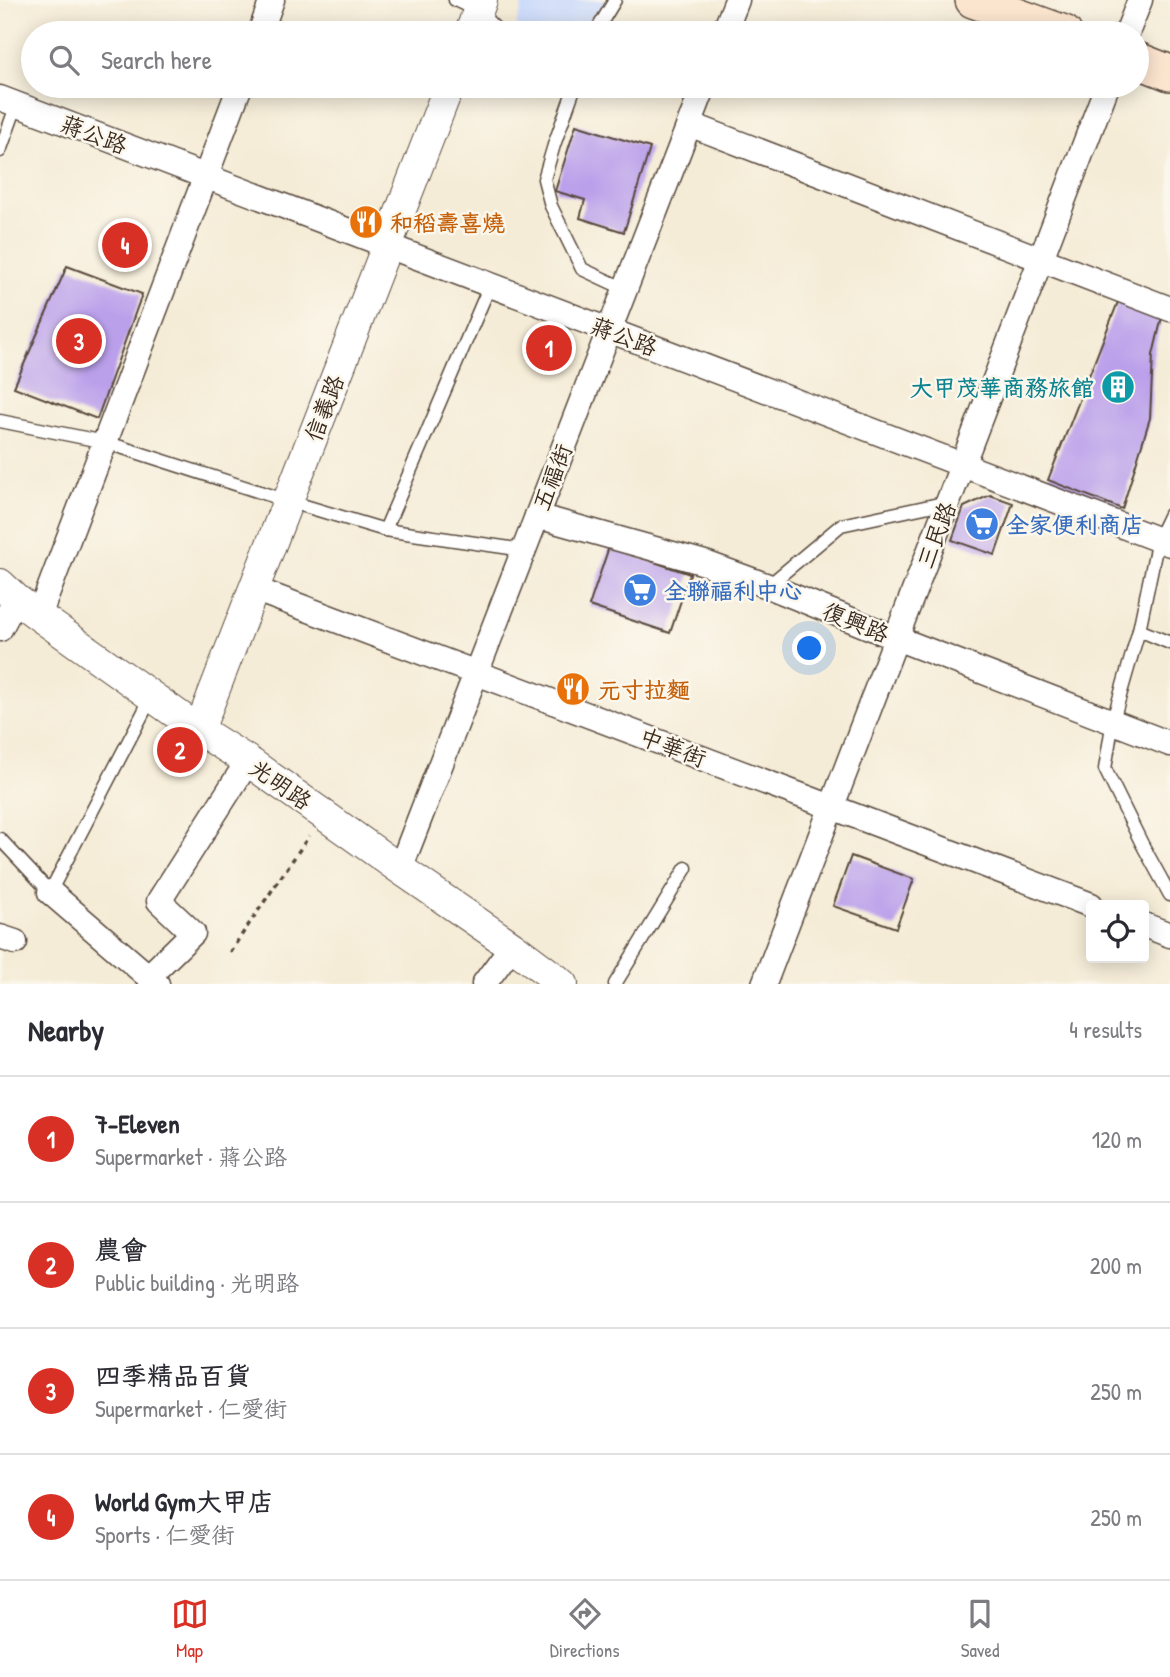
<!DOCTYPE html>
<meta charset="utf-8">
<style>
:root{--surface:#fff;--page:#f2f2f3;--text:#2b2b33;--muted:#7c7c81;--line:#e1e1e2;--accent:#d93025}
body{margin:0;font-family:"Patrick Hand","LXGW WenKai TC",sans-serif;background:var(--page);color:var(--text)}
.controls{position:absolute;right:21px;bottom:21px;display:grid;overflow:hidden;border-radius:7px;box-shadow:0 4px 18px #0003}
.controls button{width:63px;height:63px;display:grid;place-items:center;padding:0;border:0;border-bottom:2px solid var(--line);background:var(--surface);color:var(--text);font:35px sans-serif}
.you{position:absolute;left:810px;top:649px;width:24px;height:24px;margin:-18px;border:5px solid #fff;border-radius:50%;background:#1a73e8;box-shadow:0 0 0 10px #1a73e833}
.badge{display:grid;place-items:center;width:46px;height:46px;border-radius:50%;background:var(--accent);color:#fff;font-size:23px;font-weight:700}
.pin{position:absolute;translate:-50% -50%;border:4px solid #fff;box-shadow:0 2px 7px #0006}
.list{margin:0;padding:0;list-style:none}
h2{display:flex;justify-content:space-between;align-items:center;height:91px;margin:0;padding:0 28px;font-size:30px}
h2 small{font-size:23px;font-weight:400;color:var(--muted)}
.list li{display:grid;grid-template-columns:46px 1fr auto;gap:21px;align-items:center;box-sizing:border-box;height:126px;padding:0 28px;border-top:2px solid var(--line)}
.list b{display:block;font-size:26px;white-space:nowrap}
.list p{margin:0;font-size:23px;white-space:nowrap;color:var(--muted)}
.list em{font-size:23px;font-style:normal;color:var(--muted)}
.icon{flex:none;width:38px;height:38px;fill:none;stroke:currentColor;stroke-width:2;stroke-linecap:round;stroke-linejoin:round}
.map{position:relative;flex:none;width:1170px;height:984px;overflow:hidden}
.search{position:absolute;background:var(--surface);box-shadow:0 4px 18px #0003;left:21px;right:21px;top:21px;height:77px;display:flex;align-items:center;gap:18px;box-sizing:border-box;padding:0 24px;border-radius:38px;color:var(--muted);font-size:26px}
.sheet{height:595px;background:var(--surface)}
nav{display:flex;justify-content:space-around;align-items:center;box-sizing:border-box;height:98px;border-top:2px solid var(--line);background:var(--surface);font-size:19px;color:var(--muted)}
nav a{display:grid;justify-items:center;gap:4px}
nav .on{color:var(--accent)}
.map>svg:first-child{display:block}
.built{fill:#cddbfa}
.building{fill:#ba9feb}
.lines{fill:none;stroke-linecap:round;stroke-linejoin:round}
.service-casing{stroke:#57473a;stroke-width:15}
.minor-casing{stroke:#57473a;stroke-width:27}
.tertiary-casing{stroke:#57473a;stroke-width:32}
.secondary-casing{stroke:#57473a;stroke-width:38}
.path{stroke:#57473a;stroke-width:3.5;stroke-dasharray:5 5;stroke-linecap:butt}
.service{stroke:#fff;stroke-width:12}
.minor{stroke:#fff;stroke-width:24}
.tertiary{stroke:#fff;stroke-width:30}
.secondary{stroke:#fce5cf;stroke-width:35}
.labels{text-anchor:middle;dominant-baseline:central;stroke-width:5;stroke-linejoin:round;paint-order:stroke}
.street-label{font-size:23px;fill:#3b2a1e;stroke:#fbf7ec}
.food-label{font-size:23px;font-weight:bold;fill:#c56008;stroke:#fbf7ec;text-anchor:start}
.culture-label{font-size:23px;font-weight:bold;fill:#0d838f;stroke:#fbf7ec;text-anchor:end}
.shop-label{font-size:23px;font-weight:bold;fill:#366cbe;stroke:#fbf7ec;text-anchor:start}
</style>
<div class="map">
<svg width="1170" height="984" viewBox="0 0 1170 984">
<rect width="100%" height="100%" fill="#fbf7ec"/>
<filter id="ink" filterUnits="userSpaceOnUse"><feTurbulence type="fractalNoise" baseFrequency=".0143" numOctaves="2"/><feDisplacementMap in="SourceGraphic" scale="14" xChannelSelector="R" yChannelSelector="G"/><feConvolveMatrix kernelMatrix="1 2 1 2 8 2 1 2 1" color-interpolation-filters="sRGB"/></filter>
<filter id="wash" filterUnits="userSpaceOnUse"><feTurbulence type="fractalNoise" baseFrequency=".00686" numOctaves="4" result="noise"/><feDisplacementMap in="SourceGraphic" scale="28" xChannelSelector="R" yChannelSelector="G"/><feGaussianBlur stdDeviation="1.57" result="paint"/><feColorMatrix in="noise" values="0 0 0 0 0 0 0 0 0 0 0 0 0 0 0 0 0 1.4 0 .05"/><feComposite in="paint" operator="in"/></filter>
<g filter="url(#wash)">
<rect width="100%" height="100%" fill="#f5ecd7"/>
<path class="built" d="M 524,0 L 608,0 L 577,33 L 526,33 L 516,25 Z"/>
<g id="blocks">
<g class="building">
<path d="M 576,125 L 650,148 L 624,232 L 580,218 L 585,200 L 555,191 Z"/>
<path d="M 67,266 L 142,294 L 97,419 L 14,387 Z"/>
<path d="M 1118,302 L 1162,317 L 1153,355 L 1150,418 L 1122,509 L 1048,480 Z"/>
<path d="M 990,495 L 1013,503 L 995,555 L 952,540 L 964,507 Z"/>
<path d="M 609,547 L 690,574 L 670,633 L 589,606 Z"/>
<path d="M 851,856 L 914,879 L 896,928 L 833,906 Z"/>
</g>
</g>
</g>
<g filter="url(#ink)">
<use href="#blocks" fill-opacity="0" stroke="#57473a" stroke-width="2"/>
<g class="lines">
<g class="service-casing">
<g id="service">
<path d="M 455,0 L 478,11 L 500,33"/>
<path d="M 595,33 L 615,0"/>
<path d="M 575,86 L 554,145 L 544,179 L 551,206 L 582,269 L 625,289"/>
<path d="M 0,151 L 17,104"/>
<path d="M 0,421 L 105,442 L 288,501 L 385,530 L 524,550"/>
<path d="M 1170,514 L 1158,539 L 1139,630 L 1113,720 L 1105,769 L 1142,844 L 1170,895"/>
<path d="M 385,530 L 490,285"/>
<path d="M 768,586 L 841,525 L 948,502"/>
<path d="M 1139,630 L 1170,643"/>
<path d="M 0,839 L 50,892 L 152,696"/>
<path d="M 615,984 L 686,868"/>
</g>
</g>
<g class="minor-casing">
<g id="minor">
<path d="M 260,33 L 272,0"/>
<path d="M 724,33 L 737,0"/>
<path d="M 1127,33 L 1140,0"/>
<path d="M 0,98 L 1170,544"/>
<path d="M 689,124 L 1170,309"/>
<path d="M 537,516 L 705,563 L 768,586 L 896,638 L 1170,744"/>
<path d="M 254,589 L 1091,905"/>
<path d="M 39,616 L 240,86"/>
<path d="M 0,629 L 16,599"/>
<path d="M 400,869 L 704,86"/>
<path d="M 50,892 L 157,984"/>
<path d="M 1144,925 L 1170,935"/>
<path d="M 0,937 L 15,942"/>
<path d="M 149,976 L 193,933 L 159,901 L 248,761"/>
<path d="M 484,984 L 512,946"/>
<path d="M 764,984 L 1107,86"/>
</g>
</g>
<g class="tertiary-casing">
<g id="tertiary">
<path d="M 470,33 L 482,0"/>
<path d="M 0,584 L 16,599 L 39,616 L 199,730 L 248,761 L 400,869 L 512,946 L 563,984"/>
<path d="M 199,730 L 449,86"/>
</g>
</g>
<g class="secondary-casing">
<g id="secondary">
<path d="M 973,0 L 1064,33"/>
<path d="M 1137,60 L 1170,73"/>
</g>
</g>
<path class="path" d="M 230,952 L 309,836"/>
<use href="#service" class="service"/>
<use href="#minor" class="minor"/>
<use href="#tertiary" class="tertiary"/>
<use href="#secondary" class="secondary"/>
</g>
</g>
<defs>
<g id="restaurant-disc" transform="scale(1.75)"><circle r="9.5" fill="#e8710a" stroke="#fbf7ec"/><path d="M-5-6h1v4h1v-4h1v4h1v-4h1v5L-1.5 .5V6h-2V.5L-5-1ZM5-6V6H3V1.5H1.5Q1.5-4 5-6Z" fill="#fff"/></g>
<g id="building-disc" transform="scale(1.75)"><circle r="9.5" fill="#0f9aa8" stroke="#fbf7ec"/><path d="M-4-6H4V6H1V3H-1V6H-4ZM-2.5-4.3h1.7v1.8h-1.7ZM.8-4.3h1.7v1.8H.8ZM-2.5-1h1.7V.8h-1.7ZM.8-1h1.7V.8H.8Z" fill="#fff"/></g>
<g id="supermarket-disc" transform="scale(1.75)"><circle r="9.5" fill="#3f7fe0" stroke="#fbf7ec"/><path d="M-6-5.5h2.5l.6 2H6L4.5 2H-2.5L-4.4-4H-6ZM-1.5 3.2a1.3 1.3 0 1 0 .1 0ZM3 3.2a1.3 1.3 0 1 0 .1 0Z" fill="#fff"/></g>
</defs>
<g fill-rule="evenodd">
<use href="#restaurant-disc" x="366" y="222"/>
<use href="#building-disc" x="1118" y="387"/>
<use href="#supermarket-disc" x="982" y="524"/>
<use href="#supermarket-disc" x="640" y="590"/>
<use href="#restaurant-disc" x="573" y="689"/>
</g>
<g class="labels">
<g class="street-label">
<text transform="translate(94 134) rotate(21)">蔣公路</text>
<text transform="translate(624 336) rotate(21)">蔣公路</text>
<text transform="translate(324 408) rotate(-69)">信義路</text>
<text transform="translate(552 477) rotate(-69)">五福街</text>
<text transform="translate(936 535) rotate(-69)">三民路</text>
<text transform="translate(856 622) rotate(22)">復興路</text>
<text transform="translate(673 747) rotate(21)">中華街</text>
<text transform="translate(281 784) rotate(35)">光明路</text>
</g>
<g class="food-label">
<text x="390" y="222">和稻壽喜燒</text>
<text x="598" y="689">元寸拉麵</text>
</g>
<g class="culture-label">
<text x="1094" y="387">大甲茂華商務旅館</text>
</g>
<g class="shop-label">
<text x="1006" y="524">全家便利商店</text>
<text x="664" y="590">全聯福利中心</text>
</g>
</g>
</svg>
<div class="controls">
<button><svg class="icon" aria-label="locate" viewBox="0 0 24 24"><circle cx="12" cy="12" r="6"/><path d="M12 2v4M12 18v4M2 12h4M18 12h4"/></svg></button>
</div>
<div class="you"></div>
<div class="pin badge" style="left:549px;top:348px">1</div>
<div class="pin badge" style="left:180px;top:750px">2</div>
<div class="pin badge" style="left:79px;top:341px">3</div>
<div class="pin badge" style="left:125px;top:245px">4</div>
<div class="search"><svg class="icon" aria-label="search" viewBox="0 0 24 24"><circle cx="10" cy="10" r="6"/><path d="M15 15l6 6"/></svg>Search here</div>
</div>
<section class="sheet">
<h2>Nearby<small>4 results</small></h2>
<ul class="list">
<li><span class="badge">1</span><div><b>7-Eleven</b><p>Supermarket · 蔣公路</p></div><em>120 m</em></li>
<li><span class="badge">2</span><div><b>農會</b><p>Public building · 光明路</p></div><em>200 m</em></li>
<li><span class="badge">3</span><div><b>四季精品百貨</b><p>Supermarket · 仁愛街</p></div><em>250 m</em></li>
<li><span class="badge">4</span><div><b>World Gym大甲店</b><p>Sports · 仁愛街</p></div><em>250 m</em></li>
</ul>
</section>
<nav>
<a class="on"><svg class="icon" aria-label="map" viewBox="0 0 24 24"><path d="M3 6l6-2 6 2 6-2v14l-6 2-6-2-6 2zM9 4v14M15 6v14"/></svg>Map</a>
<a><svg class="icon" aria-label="directions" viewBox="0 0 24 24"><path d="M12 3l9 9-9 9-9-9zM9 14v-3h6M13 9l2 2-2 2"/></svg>Directions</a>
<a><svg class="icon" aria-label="saved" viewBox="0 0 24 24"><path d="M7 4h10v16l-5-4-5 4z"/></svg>Saved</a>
</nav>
